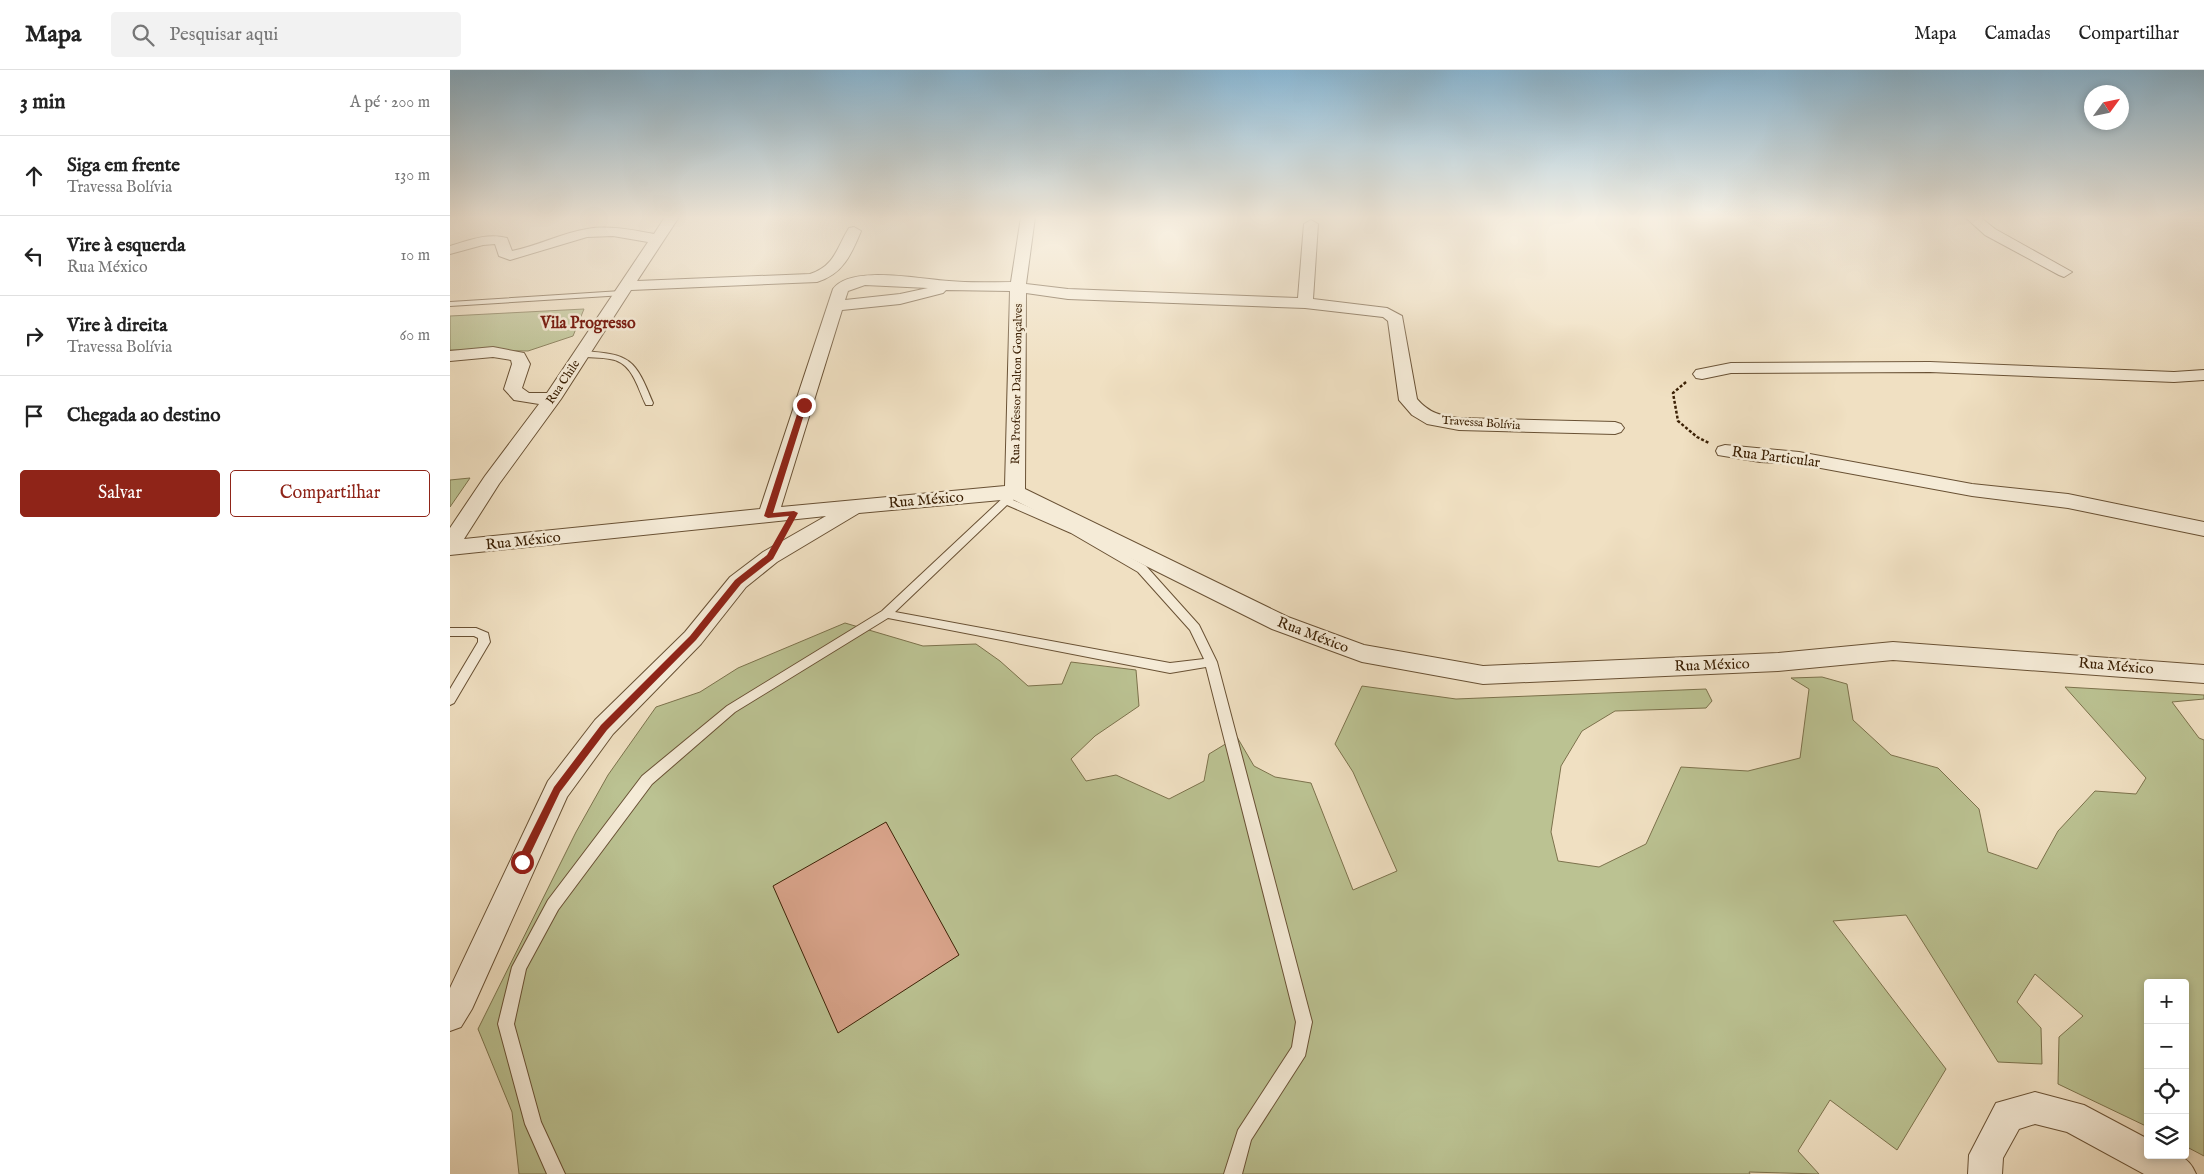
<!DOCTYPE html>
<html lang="pt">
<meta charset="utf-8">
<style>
:root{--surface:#fff;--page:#f2f2f2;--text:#222;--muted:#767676;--line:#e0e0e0;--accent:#8f2418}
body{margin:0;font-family:"IM FELL English",serif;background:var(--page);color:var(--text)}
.controls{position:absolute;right:15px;bottom:15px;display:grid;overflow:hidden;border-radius:5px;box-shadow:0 2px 8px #0003}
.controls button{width:45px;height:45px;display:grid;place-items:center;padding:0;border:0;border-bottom:1px solid var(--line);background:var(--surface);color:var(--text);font:25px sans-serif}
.compass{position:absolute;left:1634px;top:15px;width:45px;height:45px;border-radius:50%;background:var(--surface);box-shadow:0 2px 8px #0003;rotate:57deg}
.stop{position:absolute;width:15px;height:15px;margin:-11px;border:4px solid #8f2418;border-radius:50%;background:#fff}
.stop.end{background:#8f2418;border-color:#fff;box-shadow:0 1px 5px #0008}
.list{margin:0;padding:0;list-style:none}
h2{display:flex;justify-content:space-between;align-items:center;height:65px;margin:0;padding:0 20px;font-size:21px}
h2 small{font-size:16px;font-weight:400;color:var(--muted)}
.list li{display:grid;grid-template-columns:32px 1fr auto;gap:15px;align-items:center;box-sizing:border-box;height:80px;padding:0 20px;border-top:1px solid var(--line)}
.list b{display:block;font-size:19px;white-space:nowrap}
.list p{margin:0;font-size:16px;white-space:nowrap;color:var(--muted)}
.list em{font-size:16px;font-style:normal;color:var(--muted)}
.actions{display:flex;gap:10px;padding:15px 20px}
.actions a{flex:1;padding:11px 0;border:1px solid var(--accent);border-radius:5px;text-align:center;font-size:18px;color:var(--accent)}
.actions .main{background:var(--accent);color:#fff}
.icon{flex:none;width:28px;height:28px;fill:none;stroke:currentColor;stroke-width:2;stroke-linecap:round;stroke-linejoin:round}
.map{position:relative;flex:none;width:1754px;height:1104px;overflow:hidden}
header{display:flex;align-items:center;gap:30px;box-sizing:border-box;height:70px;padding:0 25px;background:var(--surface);border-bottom:1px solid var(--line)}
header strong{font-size:24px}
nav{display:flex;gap:28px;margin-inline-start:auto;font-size:18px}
.search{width:350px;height:45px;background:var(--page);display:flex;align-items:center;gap:12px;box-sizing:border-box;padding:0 18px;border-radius:5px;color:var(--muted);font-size:19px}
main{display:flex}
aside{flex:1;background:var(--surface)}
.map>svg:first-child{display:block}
.green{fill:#bbc292;stroke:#7c724c}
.building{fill:#d9a48b;stroke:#3c2105}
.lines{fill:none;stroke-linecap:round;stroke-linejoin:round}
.service-casing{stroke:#695134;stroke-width:2}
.minor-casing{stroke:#695134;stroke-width:2}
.path{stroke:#3c2105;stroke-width:2.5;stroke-dasharray:3 2;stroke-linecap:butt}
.service{fill:#f5ebd7;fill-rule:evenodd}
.minor{fill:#f5ebd7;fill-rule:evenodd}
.route{fill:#8f2418}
.labels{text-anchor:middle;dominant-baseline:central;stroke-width:5;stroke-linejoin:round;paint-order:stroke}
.far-street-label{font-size:12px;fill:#3c2105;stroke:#f5ebd7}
.street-label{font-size:15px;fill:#3c2105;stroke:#f5ebd7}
.far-district-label{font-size:16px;font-weight:bold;fill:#7a1f14;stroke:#f5ebd7}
</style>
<header>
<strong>Mapa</strong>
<div class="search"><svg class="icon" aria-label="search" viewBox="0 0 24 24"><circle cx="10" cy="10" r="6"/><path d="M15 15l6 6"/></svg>Pesquisar aqui</div>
<nav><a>Mapa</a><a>Camadas</a><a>Compartilhar</a></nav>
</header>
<main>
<aside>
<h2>3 min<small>A pé · 200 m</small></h2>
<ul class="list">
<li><svg class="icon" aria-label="ahead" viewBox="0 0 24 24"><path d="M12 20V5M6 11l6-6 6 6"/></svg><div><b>Siga em frente</b><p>Travessa Bolívia</p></div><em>130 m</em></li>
<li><svg class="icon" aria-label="left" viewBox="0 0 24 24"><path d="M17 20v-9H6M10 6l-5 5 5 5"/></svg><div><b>Vire à esquerda</b><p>Rua México</p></div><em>10 m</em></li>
<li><svg class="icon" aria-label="right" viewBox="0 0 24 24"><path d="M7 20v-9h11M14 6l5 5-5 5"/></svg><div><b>Vire à direita</b><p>Travessa Bolívia</p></div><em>60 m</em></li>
<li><svg class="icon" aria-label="arrive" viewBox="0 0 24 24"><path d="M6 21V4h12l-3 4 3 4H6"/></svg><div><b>Chegada ao destino</b></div></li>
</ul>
<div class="actions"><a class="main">Salvar</a><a>Compartilhar</a></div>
</aside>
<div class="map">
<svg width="1754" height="1104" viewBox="0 0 1754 1104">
<rect width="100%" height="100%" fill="#f0e0c2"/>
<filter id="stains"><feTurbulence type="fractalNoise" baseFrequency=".004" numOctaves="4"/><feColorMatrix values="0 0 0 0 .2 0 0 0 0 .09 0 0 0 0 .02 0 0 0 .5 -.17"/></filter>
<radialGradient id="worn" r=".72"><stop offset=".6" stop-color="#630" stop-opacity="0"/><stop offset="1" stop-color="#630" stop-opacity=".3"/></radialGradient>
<g class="green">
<path d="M 134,239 L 123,266 L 78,281 L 0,280 L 0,246 Z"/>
<path d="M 20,408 L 0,437 L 0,410 Z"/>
<path d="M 395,553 L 473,576 L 526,574 L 550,591 L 578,616 L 612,614 L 621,592 L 686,600 L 689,636 L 645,666 L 621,689 L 636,711 L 666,705 L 719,729 L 754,711 L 759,684 L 787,667 L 804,696 L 825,707 L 861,713 L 903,820 L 947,801 L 903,702 L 885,674 L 912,616 L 1006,629 L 1256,619 L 1262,631 L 1256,638 L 1165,641 L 1132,661 L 1111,696 L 1101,762 L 1108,791 L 1149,797 L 1196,774 L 1231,697 L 1298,701 L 1350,688 L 1359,619 L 1341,608 L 1372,607 L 1397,614 L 1403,650 L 1441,685 L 1488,698 L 1529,739 L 1538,782 L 1587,799 L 1608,761 L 1645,721 L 1686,724 L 1696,708 L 1615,617 L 1754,625 L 1754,629 L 1722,632 L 1749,668 L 1754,670 L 1754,1086 L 1735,1076 L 1735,913 L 1698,913 L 1698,1057 L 1608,1014 L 1609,967 L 1633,946 L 1585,904 L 1567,932 L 1591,958 L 1592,994 L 1548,992 L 1456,845 L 1383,851 L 1496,999 L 1447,1080 L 1380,1030 L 1348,1081 L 1369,1104 L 1299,1102 L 1300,1104 L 69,1104 L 62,1042 L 28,959 L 126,762 L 158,705 L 206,637 L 250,622 L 288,598 Z"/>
</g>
<path class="building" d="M 436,752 L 509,885 L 388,963 L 323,816 Z"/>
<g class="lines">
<g class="service-casing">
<g id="service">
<path d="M 171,221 L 175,223 L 174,225 L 0,236 L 0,232 Z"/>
<path d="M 132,281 C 181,284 185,289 203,333 L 202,335 L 196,335 L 195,333 C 187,316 182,292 160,289 C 150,287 139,288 129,286 L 129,282 Z"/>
<path d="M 560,424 L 565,427 L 563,430 L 629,459 L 696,496 L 749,555 L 767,592 L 862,952 L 855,986 L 801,1070 L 792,1104 L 774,1104 L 788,1060 L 842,977 L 846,952 L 756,597 L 720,603 L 438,548 L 285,642 L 202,714 L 108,840 L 76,899 L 64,954 L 91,1052 L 115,1104 L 97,1104 L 75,1054 L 48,954 L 62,897 L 98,830 L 192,706 L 277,636 L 432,541 L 556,425 ZM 557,435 L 621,463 L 688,502 L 740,560 L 754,589 L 720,593 L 445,542 Z"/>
<path d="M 0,558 L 26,558 L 38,563 L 40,572 L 4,633 L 0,635 L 0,619 L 28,572 L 28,568 L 24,566 L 0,566 Z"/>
</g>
</g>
<g class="minor-casing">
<g id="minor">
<path d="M 215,147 L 229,147 L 187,211 L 360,204 C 385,196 387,177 399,158 L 404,157 L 411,161 C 401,185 393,204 367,212 L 181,220 L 111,329 L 49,414 L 14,469 L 310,439 L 383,219 C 401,194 473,210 499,211 C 520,213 540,212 561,212 L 571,147 L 585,147 L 576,214 L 618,219 L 848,228 L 854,154 L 861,150 L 868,154 L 863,229 L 937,238 L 952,246 L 967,329 C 979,343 991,346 1009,348 L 1165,352 L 1171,354 L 1174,358 L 1171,362 L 1165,364 L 1009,360 L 977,354 L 962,345 L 949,330 L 938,251 L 933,247 L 855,238 L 618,229 L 576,223 L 575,419 L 838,547 L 914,575 L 1033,596 L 1328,583 L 1443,572 L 1754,595 L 1754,613 L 1443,590 L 1328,601 L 1033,614 L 912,592 L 822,559 L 562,429 L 409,443 L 327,492 L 296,517 L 251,574 L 163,664 L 117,727 L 22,939 L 11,957 L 0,961 L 0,918 L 98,711 L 145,650 L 235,562 L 280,507 L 313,482 L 376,446 L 0,485 L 0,458 L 35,406 L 89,334 L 64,330 L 54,319 L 62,294 L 61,290 L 43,287 L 0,291 L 0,281 L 43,277 L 74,283 L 80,294 L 72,318 L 79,323 L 97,323 L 198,172 L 163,166 L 137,167 L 60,190 L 49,186 L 45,174 L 33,175 L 0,184 L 0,176 C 20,170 37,163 57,168 L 62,181 C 88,176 111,163 137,159 C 159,155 182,160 204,164 ZM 415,215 L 478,218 L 450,224 L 395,230 L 398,221 ZM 496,220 L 560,221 L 555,416 L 331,437 L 392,240 L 450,234 L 493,223 Z"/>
<path d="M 1515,147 L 1530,147 L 1545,159 L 1622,202 L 1614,207 L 1609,205 L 1535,165 Z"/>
<path d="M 1480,292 L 1724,302 L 1754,300 L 1754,310 L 1724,312 L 1480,302 L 1281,303 L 1252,309 L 1246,308 L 1243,304 L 1246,300 L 1281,293 Z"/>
<path d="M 1275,375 L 1349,382 L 1522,414 L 1618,424 L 1754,452 L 1754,466 L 1618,438 L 1522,426 L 1349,394 L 1310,392 L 1268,385 L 1266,381 L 1268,377 Z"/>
<path d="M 1585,1022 L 1634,1035 L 1698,1069 L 1698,1085 C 1720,1085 1736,1080 1746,1104 L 1694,1104 L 1617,1062 L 1585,1054 L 1569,1059 L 1553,1088 L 1552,1104 L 1518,1104 L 1519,1085 L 1546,1033 Z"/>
</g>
</g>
<path class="path" d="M 1236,312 L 1223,323 L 1228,351 L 1247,367 L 1259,373"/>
<use href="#service" class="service"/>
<use href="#minor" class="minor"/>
</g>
<linearGradient id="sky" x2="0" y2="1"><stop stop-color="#89b7d4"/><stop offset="0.49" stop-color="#f8f1e4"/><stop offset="1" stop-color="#f8f1e4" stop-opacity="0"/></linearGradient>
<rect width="1754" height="301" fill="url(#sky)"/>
<path class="route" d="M 354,333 L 357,335 L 323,443 L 344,441 L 348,443 L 323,489 L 291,514 L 246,570 L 157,660 L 110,722 L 75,795 L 68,795 L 68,789 L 104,717 L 151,655 L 240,566 L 285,510 L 317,485 L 339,446 L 318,448 L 314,446 L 350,335 Z"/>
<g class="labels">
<g class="far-street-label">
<text transform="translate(113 312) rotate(-56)">Rua Chile</text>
<text transform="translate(567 314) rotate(-89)">Rua Professor Dalton Gonçalves</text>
<text transform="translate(1031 353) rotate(4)">Travessa Bolívia</text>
</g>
<g class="street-label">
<text transform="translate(1326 387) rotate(7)">Rua Particular</text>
<text transform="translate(476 430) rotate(-5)">Rua México</text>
<text transform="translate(73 471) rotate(-6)">Rua México</text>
<text transform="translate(863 565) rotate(21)">Rua México</text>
<text transform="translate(1262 595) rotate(-2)">Rua México</text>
<text transform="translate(1666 596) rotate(5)">Rua México</text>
</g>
<g class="far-district-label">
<text x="138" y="254">Vila Progresso</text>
</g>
</g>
<rect width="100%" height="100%" filter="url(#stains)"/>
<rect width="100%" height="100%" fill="url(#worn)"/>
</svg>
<div class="controls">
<button>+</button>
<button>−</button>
<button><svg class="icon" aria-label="locate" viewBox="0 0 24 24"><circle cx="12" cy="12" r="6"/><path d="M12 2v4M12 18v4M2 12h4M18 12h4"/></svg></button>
<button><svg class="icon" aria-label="layers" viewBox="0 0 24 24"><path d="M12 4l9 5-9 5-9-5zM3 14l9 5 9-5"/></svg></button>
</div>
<svg class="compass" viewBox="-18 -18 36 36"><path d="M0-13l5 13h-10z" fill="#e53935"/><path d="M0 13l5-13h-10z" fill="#767676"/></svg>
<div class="stop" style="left:72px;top:792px"></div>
<div class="stop end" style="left:354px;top:335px"></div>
</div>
</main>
